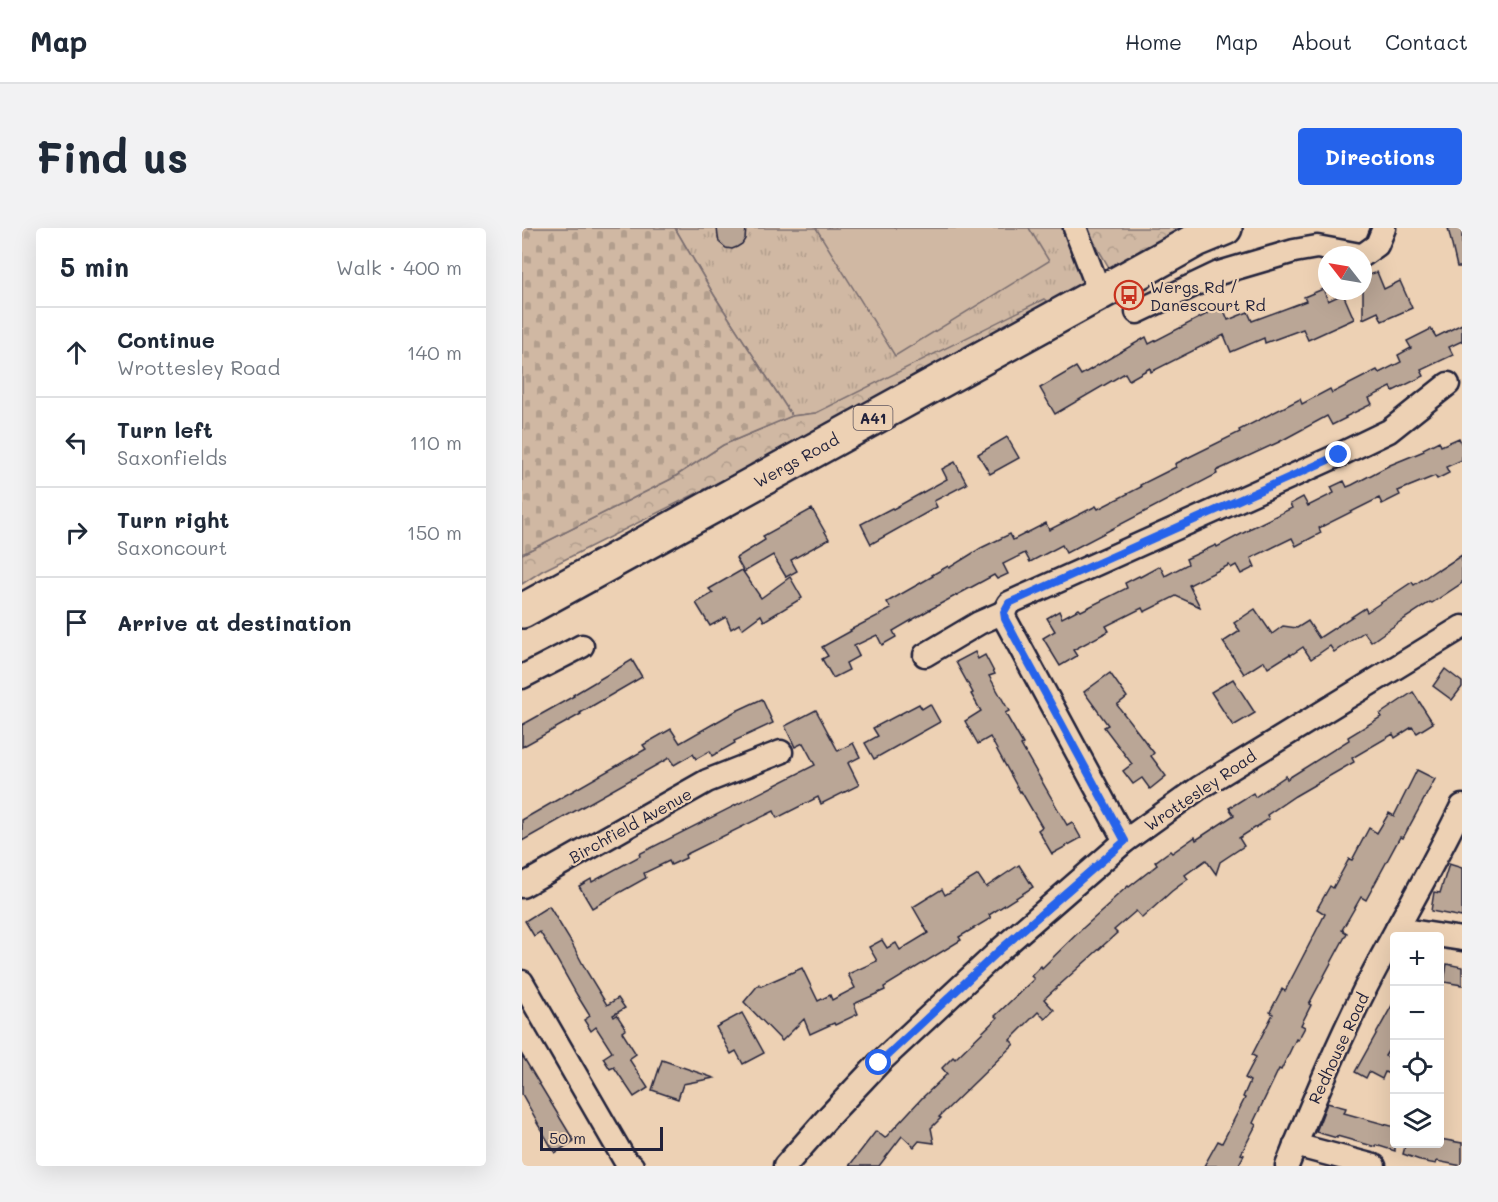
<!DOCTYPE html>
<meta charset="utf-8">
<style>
:root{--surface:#fff;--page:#f2f2f3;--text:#1f2937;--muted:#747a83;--line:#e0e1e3;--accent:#2563eb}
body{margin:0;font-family:Mali,sans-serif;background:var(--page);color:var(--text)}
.controls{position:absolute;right:18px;bottom:18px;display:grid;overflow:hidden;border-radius:6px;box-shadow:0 6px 24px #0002}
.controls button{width:54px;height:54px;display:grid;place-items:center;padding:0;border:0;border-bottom:2px solid var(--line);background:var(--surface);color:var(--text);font:30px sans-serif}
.compass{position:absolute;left:796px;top:18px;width:54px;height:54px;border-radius:50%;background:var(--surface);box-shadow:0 6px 24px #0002;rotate:301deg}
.scale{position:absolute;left:18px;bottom:15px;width:123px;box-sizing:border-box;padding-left:6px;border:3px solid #22223b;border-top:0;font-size:16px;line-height:21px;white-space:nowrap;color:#22223b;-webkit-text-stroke:4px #edd1b4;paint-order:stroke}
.stop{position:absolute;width:18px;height:18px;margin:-14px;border:4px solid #2563eb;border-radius:50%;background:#fff}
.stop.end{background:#2563eb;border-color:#fff;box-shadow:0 2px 6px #0008}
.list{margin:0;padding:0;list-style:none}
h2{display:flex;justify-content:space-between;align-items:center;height:78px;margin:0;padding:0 24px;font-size:26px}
h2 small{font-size:20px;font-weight:400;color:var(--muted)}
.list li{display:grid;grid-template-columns:39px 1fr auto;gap:18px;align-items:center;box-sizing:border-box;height:90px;padding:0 24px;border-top:2px solid var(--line)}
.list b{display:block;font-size:22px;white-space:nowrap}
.list p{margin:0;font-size:20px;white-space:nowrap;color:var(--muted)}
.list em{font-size:20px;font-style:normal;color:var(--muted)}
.icon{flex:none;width:33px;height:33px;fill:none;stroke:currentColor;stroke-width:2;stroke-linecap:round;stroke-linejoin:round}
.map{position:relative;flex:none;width:940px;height:938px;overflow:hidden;border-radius:6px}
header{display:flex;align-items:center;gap:36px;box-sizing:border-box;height:84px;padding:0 30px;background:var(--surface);border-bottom:2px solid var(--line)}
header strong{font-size:28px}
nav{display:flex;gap:33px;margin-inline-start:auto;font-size:21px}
.intro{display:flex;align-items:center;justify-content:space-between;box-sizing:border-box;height:144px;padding:0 36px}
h1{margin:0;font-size:42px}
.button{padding:15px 27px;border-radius:6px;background:var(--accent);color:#fff;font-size:21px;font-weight:700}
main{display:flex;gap:36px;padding:0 36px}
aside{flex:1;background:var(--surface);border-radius:6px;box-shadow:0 6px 24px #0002}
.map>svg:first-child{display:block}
.grass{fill:url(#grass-tufts);stroke:#796d6f;stroke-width:1.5}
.forest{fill:url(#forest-crowns);stroke:#796d6f;stroke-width:1.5}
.cemetery{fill:url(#cemetery-stones);stroke:#796d6f;stroke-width:1.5}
.pitch{fill:#d0b8a3;stroke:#796d6f;stroke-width:1.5}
.building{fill:#baa696;stroke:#22223b;stroke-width:1.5}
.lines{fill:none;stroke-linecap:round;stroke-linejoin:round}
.minor-casing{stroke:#22223b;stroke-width:27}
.highway-casing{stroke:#22223b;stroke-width:38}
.minor{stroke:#edd1b4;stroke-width:22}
.highway{stroke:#edd1b4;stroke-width:33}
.route{stroke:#2563eb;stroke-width:8}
.labels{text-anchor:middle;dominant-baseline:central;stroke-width:4.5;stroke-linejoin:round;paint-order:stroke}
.shield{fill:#edd1b4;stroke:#5f565f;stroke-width:1.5}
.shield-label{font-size:15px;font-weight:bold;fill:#22223b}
.poi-label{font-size:16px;fill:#22223b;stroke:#edd1b4;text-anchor:start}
.street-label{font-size:16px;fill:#22223b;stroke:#edd1b4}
</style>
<header>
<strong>Map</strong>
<nav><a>Home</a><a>Map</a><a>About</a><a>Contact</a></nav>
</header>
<div class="intro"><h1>Find us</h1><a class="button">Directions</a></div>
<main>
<aside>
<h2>5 min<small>Walk · 400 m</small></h2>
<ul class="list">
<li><svg class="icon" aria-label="ahead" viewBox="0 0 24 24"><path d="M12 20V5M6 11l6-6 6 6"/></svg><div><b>Continue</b><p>Wrottesley Road</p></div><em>140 m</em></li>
<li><svg class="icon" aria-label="left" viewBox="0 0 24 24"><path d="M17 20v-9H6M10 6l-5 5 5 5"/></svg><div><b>Turn left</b><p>Saxonfields</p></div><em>110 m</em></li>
<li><svg class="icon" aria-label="right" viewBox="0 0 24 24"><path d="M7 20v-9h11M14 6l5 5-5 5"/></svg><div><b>Turn right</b><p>Saxoncourt</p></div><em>150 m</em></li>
<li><svg class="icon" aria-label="arrive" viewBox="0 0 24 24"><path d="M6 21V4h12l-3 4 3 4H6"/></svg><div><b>Arrive at destination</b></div></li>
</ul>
</aside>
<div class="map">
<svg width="940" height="938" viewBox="0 0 940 938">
<defs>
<pattern id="grass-tufts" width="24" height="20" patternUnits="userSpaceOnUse" patternTransform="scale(1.5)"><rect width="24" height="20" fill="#d0b8a3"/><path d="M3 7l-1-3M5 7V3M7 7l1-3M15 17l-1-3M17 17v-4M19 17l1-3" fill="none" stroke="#b29e8d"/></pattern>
<pattern id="forest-crowns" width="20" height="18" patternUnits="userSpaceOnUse" patternTransform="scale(1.5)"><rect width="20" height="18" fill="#d0b8a3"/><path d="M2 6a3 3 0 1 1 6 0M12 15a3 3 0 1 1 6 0" fill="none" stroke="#b29e8d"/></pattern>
<pattern id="cemetery-stones" width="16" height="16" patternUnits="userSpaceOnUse" patternTransform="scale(1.5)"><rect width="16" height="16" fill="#d0b8a3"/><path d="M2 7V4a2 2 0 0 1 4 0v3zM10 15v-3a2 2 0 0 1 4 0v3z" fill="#b29e8d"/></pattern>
</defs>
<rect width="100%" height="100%" fill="#edd1b4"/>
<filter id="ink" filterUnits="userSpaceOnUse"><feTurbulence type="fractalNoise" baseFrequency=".0167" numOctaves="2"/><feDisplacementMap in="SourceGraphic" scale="12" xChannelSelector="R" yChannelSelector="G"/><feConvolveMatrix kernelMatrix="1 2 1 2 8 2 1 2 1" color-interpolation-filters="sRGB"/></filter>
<g filter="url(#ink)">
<path class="grass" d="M 153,0 L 547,0 L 571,63 L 294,185 L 270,188 L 192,67 Z"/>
<g class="forest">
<path d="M 564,0 L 678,0 L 589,43 Z"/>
<path d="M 522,71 L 539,84 L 332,186 L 20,343 L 0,356 L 0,326 L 149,251 L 201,217 L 270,188 L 294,185 Z"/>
</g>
<path class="cemetery" d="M 0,0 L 153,0 L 192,67 L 270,188 L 201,217 L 149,251 L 0,326 Z"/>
<path class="pitch" d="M 294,0 L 507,0 L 527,33 L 373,128 Z"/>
<g class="building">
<path d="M 195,0 L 224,0 L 223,11 L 220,16 L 215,19 L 210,21 L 204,20 L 197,14 L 196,9 Z"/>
<path d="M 926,0 L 940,0 L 940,39 L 935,39 Z"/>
<path d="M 855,44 L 862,61 L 878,53 L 890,80 L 860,93 L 856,84 L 841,91 L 841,49 Z"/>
<path d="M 801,61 L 806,73 L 821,66 L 832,91 L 786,112 L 781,101 L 743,115 L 742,110 L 709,124 L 702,107 L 629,144 L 628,140 L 607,152 L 603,145 L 533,186 L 518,160 L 554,139 L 559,147 L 624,109 L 627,116 L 685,86 L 684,84 L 700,77 L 706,92 L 726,84 L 730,93 L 784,73 L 782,69 Z"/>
<path d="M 940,96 L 940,113 L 927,119 L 931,127 L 899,142 L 902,148 L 871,163 L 869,159 L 847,170 L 850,176 L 823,189 L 824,190 L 810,197 L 805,188 L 757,214 L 694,243 L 695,246 L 544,325 L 540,317 L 508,334 L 503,325 L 481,336 L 486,346 L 475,351 L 472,347 L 407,382 L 371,403 L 374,409 L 360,417 L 355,407 L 332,418 L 337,428 L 324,435 L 327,442 L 311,450 L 300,431 L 306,428 L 300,419 L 329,403 L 328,402 L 369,381 L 365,374 L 411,348 L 410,347 L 426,338 L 427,340 L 459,320 L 488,306 L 491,312 L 524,295 L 527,302 L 574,278 L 576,281 L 619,259 L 618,257 L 654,239 L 653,236 L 718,204 L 717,202 L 778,171 L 780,176 L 808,161 L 810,165 L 855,142 L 857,145 L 879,134 L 876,127 L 889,120 L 885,113 L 909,101 L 914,109 Z"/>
<path d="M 485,209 L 497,230 L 468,246 L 456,226 Z"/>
<path d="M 937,210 L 940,217 L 940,232 L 924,239 L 927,245 L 915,251 L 913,248 L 876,263 L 878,267 L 860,276 L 857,270 L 797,300 L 799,305 L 774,318 L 770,310 L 729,330 L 733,339 L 719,346 L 714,337 L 709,340 L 707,337 L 667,357 L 678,379 L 654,368 L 622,384 L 620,380 L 584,398 L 587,403 L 551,422 L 555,428 L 538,438 L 521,410 L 533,403 L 525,390 L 537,383 L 540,390 L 557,381 L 559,383 L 605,360 L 603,355 L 617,348 L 618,349 L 638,338 L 643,348 L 666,336 L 664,331 L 694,317 L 695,319 L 727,302 L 727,301 L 770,280 L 768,276 L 781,269 L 786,278 L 812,265 L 809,259 L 822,253 L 825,259 L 830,257 L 868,237 L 902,223 L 901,221 L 917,213 L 919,218 Z"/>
<path d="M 433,234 L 445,256 L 412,273 L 415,279 L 349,316 L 339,296 L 370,280 L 371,281 L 425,251 L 420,241 Z"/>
<path d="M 290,281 L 307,311 L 269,332 L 275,343 L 264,349 L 251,327 L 222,344 L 214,330 L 243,312 L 241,308 Z"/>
<path d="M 940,327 L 940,355 L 910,375 L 908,374 L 879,393 L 849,414 L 842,404 L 812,424 L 808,418 L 789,431 L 781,419 L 769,427 L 768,426 L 746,440 L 742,433 L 722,446 L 701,414 L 718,403 L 712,395 L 733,381 L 750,406 L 761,398 L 775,400 L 786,393 L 797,410 L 843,380 L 845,384 L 890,354 L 892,357 L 916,341 L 917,342 Z"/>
<path d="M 220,342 L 239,370 L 268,349 L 280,370 L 242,393 L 239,387 L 220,401 L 217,396 L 209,401 L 204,389 L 188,398 L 174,375 L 191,365 L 187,361 Z"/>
<path d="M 453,424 L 456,431 L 463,427 L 473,446 L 467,448 L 487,483 L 483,485 L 501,516 L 499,517 L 545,597 L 550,594 L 559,610 L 530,626 L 516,602 L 520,599 L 499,563 L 498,564 L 468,509 L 456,516 L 443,493 L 459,483 L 449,466 L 451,465 L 434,434 Z"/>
<path d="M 110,432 L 120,449 L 58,485 L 59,486 L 0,519 L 0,497 L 52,468 L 51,467 Z"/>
<path d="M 923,441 L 940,454 L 940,459 L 930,472 L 911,458 Z"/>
<path d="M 588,445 L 605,469 L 595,477 L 632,525 L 629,528 L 644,548 L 628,561 L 620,550 L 611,556 L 601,543 L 610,536 L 582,499 L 586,497 L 562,464 Z"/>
<path d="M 711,451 L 733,485 L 711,498 L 689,464 Z"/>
<path d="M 891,464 L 911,495 L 895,505 L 890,499 L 873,510 L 871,506 L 830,530 L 832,534 L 773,568 L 745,587 L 747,591 L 717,610 L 722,618 L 698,634 L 694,646 L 684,632 L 663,647 L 666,651 L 650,663 L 620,690 L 614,683 L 592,702 L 595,705 L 522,771 L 532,782 L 523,791 L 516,784 L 488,812 L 492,816 L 417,889 L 419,890 L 409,900 L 412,915 L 397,913 L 392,919 L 380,908 L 357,938 L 327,938 L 354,903 L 363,910 L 400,870 L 425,846 L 420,840 L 431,829 L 433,831 L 475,790 L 473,788 L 512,751 L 509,748 L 519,738 L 520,740 L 561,700 L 589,675 L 588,674 L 606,658 L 607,659 L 635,637 L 633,634 L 648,623 L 650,625 L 673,609 L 674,612 L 712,587 L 707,580 L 731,565 L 733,569 L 764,548 L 765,551 L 827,512 L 826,509 L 859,489 L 858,486 Z"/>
<path d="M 240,471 L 251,495 L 212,513 L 213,515 L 190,528 L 188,523 L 174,531 L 171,526 L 152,537 L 147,530 L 0,613 L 0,592 L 124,521 L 121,517 L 149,501 L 158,515 L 212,484 Z"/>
<path d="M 397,476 L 400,481 L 408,476 L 418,494 L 352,531 L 343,515 L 356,508 L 351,500 Z"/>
<path d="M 294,482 L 316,523 L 331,515 L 338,529 L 326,535 L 337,557 L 299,576 L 296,569 L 255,590 L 252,583 L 163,627 L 164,630 L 149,637 L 147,633 L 122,645 L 124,650 L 70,680 L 57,658 L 69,651 L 70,654 L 118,628 L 117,626 L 293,537 L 281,515 L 273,519 L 263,498 Z"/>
<path d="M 895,542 L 913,551 L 881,610 L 878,609 L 844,672 L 839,669 L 820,702 L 825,705 L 787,776 L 789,777 L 779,797 L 783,799 L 776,812 L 774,811 L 759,842 L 757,841 L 731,895 L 734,897 L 719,926 L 722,927 L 716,938 L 682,938 L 696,913 L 700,915 L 723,870 L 721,869 L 728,853 L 723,850 L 734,829 L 730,827 L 751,786 L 748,784 L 760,761 L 763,763 L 803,686 L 795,681 L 808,658 L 811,660 L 827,631 L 830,632 L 847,600 L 855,605 L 867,585 L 872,588 Z"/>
<path d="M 927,636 L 940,640 L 940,689 L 909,683 L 912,664 L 918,665 Z"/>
<path d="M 497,637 L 511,659 L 467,687 L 469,690 L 437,709 L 439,712 L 362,759 L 363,762 L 332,776 L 336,786 L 313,797 L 312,795 L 288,806 L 282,791 L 260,813 L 222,774 L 237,756 L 239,758 L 280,740 L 296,773 L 308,767 L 310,772 L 333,760 L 326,746 L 355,733 L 347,719 L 360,712 L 365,720 L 374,715 L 378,722 L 406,705 L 391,679 L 420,661 L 423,667 L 456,647 L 464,659 Z"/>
<path d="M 27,678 L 49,714 L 65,744 L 85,777 L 96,770 L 103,780 L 91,787 L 92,789 L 95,787 L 104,801 L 100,804 L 114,826 L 107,831 L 126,860 L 112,869 L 92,839 L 88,841 L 81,830 L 90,824 L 74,799 L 69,803 L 62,792 L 68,788 L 55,767 L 34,730 L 18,704 L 12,708 L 3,693 Z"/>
<path d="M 925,736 L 940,739 L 940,757 L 922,754 Z"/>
<path d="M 873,772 L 873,812 L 863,828 L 873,833 L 873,849 L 863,844 L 860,851 L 847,844 L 844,850 L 833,844 Z"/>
<path d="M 220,785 L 242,825 L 221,836 L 214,823 L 209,826 L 194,799 Z"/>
<path d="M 0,827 L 52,913 L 33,925 L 15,895 L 16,895 L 0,866 Z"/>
<path d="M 140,832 L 192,850 L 161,856 L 156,871 L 130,862 Z"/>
<path d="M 805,875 L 824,880 L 822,885 L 873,899 L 873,923 L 854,917 L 854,919 L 815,908 L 815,910 L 794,904 Z"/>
<path d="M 918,911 L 940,915 L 940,938 L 915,933 L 914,936 L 898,933 L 898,932 L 881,926 L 884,915 L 918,915 Z"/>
</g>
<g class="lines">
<g class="minor-casing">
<g id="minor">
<path d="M 553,0 L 578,65"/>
<path d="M 841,27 L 855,17 L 862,0"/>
<path d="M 615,84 L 697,45 L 772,23 L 795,19 L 838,27"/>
<path d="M 482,384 L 487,375 L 817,227 L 867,203 L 926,156"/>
<path d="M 482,384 L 483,391 L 603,613"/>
<path d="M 403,427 L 457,395 L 482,384"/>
<path d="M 0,449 L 60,418"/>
<path d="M 0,658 L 185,553 L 259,524"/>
<path d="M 875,701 L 940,711"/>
<path d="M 0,754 L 104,934 L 110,938"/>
<path d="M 773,917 L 852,938"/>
<path d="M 263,938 L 308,887 L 357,835 L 479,721 L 603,613 L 677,560 L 940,399"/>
<path d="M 765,938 C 789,878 814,819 843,761 C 874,700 910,641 940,578"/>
</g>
</g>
<g class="highway-casing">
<path id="highway" d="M 0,383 L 631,36 L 674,12 L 703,0"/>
</g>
<use href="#minor" class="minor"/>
<use href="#highway" class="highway"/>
</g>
</g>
<g class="lines" filter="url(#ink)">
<path class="route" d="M 357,835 L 479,721 L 603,613 L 483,391 L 482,384 L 487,375 L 817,227"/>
</g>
<defs>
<g id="bus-ring" transform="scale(1.5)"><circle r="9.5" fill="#edd1b4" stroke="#c8321e" stroke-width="1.5"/><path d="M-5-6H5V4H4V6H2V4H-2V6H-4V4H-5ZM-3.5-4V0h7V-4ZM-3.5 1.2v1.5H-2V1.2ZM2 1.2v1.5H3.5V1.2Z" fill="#c8321e"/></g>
</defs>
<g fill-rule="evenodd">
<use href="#bus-ring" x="607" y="67"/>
</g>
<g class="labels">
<rect class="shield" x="331.5" y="178" width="39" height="24" rx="4.5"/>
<g class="shield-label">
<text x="351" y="190">A41</text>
</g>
<g class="poi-label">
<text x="628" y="58">Wergs Rd /<tspan x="628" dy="18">Danescourt Rd</tspan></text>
</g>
<g class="street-label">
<text transform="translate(274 232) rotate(-29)">Wergs Road</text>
<text transform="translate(678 562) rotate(-34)">Wrottesley Road</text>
<text transform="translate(108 597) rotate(-29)">Birchfield Avenue</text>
<text transform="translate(816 820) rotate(-65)">Redhouse Road</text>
</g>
</g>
</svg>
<div class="controls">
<button>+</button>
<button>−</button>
<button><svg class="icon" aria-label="locate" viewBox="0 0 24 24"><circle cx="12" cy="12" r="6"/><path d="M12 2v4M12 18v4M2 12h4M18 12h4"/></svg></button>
<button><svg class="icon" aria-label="layers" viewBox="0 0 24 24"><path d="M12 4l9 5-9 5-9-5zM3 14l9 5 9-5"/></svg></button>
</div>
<svg class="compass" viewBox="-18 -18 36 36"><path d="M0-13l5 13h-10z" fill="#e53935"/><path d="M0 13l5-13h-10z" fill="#747a83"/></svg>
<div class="scale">50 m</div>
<div class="stop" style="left:357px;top:835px"></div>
<div class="stop end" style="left:817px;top:227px"></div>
</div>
</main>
